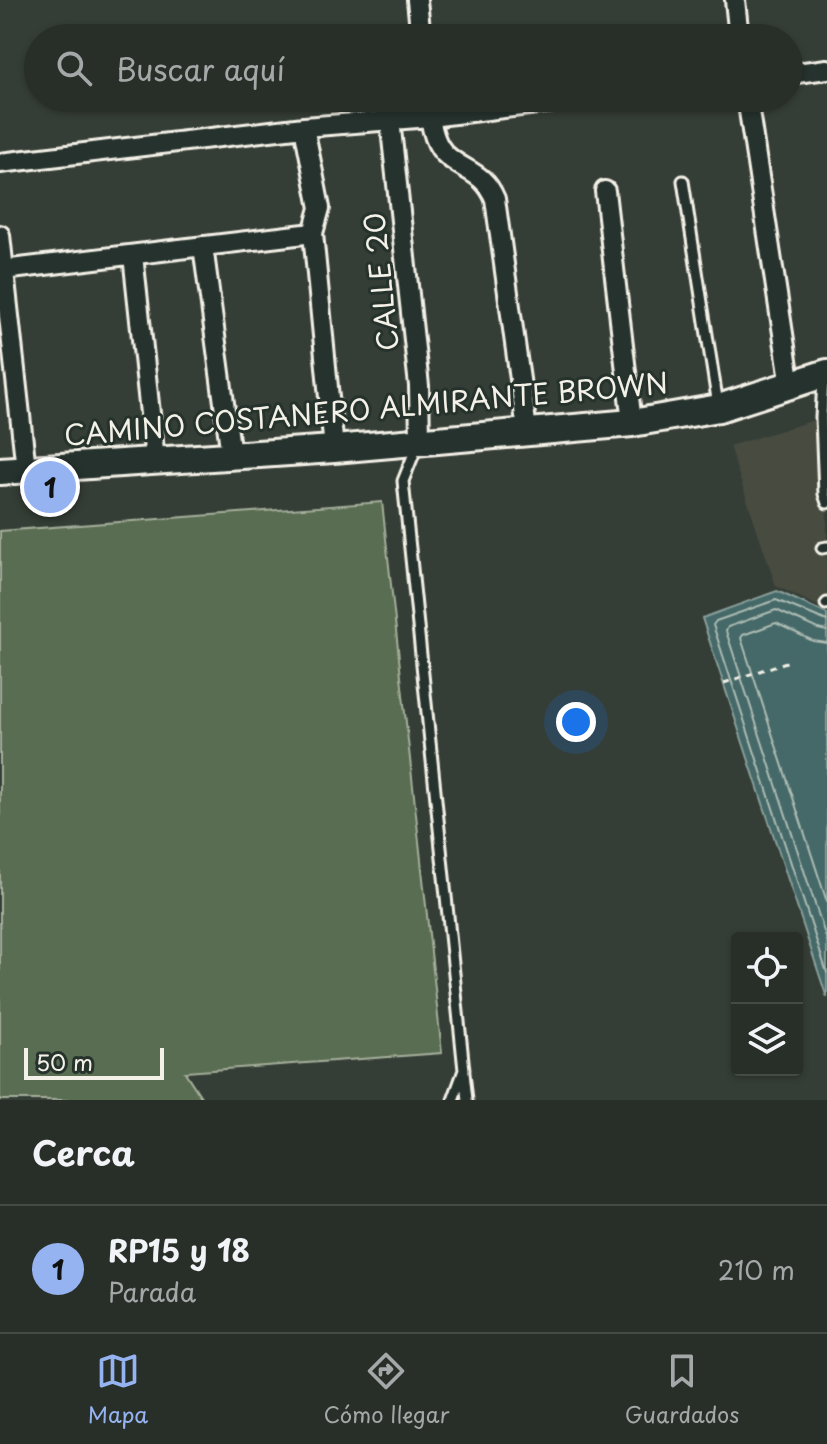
<!DOCTYPE html>
<html lang="es">
<meta charset="utf-8">
<style>
:root{--surface:#282e28;--page:#303630;--text:#f1f3f6;--muted:#a5a8a8;--line:#444a45;--accent:#95b2f1}
body{margin:0;font-family:"Playpen Sans",sans-serif;background:var(--page);color:var(--text)}
.controls{position:absolute;right:24px;bottom:24px;display:grid;overflow:hidden;border-radius:8px;box-shadow:0 2px 6px #0004}
.controls button{width:72px;height:72px;display:grid;place-items:center;padding:0;border:0;border-bottom:2px solid var(--line);background:var(--surface);color:var(--text);font:40px sans-serif}
.scale{position:absolute;left:24px;bottom:20px;width:140px;box-sizing:border-box;padding-left:8px;border:4px solid #f4f1e8;border-top:0;font-size:22px;line-height:28px;white-space:nowrap;color:#f4f1e8;-webkit-text-stroke:6px #26332d;paint-order:stroke}
.you{position:absolute;left:576px;top:722px;width:28px;height:28px;margin:-20px;border:6px solid #fff;border-radius:50%;background:#1a73e8;box-shadow:0 0 0 12px #1a73e833}
.badge{display:grid;place-items:center;width:52px;height:52px;border-radius:50%;background:var(--accent);color:#111;font-size:26px;font-weight:700}
.pin{position:absolute;translate:-50% -50%;border:4px solid #fff;box-shadow:0 2px 8px #0006}
.list{margin:0;padding:0;list-style:none}
h2{display:flex;justify-content:space-between;align-items:center;height:104px;margin:0;padding:0 32px;font-size:34px}
h2 small{font-size:26px;font-weight:400;color:var(--muted)}
.list li{display:grid;grid-template-columns:52px 1fr auto;gap:24px;align-items:center;box-sizing:border-box;height:128px;padding:0 32px;border-top:2px solid var(--line)}
.list b{display:block;font-size:30px;white-space:nowrap}
.list p{margin:0;font-size:26px;white-space:nowrap;color:var(--muted)}
.list em{font-size:26px;font-style:normal;color:var(--muted)}
.icon{flex:none;width:44px;height:44px;fill:none;stroke:currentColor;stroke-width:2;stroke-linecap:round;stroke-linejoin:round}
.map{position:relative;flex:none;width:827px;height:1100px;overflow:hidden}
.search{position:absolute;background:var(--surface);box-shadow:0 2px 6px #0004;left:24px;right:24px;top:24px;height:88px;display:flex;align-items:center;gap:20px;box-sizing:border-box;padding:0 28px;border-radius:44px;color:var(--muted);font-size:30px}
.sheet{height:232px;background:var(--surface)}
nav{display:flex;justify-content:space-around;align-items:center;box-sizing:border-box;height:112px;border-top:2px solid var(--line);background:var(--surface);font-size:22px;color:var(--muted)}
nav a{display:grid;justify-items:center;gap:4px}
nav .on{color:var(--accent)}
.map>svg:first-child{display:block}
.built{fill:#474b40}
.green{fill:#596d51;stroke:#a6af9c;stroke-width:2}
.water{fill:#446967;stroke:#8a9f9b;stroke-width:2}
.lines{fill:none;stroke-linecap:round;stroke-linejoin:round}
.shore{stroke:#aebbb4;stroke-width:2}
.lane-casing{stroke:#f4f1e8;stroke-width:15}
.street-casing{stroke:#f4f1e8;stroke-width:24}
.secondary-casing{stroke:#f4f1e8;stroke-width:32}
.path{stroke:#f4f1e8;stroke-width:3;stroke-dasharray:6 6;stroke-linecap:butt}
.lane{stroke:#26332d;stroke-width:9}
.street{stroke:#26332d;stroke-width:18}
.secondary{stroke:#26332d;stroke-width:26}
.labels{text-anchor:middle;dominant-baseline:central;stroke-width:6;stroke-linejoin:round;paint-order:stroke}
.street-label{font-size:28px;fill:#f4f1e8;stroke:#26332d}
</style>
<div class="map">
<svg width="827" height="1100" viewBox="0 0 827 1100">
<rect width="100%" height="100%" fill="#353e36"/>
<filter id="ink" filterUnits="userSpaceOnUse"><feTurbulence type="fractalNoise" baseFrequency=".0125" numOctaves="2"/><feDisplacementMap in="SourceGraphic" scale="16" xChannelSelector="R" yChannelSelector="G"/><feConvolveMatrix kernelMatrix="1 2 1 2 8 2 1 2 1" color-interpolation-filters="sRGB"/></filter>
<g filter="url(#ink)">
<!-- built -->
<path class="built" d="M827,416V614L817,610L818,606L776,586L729,446Z"/>
<!-- green -->
<path class="green" d="M382,502L442,1053L185,1072L203,1100H0V531Z"/>
<!-- water -->
<path class="water" d="M777,591L827,614V998L702,618Z"/>
<g class="lines">
<!-- shore -->
<path class="shore" d="M827,621L776,600L716,621L713,625L827,973
M827,631L818,629L776,610L728,627L726,631L827,941
M827,643L813,641L776,623L743,635L741,638L827,902"/>
<!-- lane casing -->
<g class="lane-casing">
<path id="lane" d="M683,181L718,405
M823,379L821,418L824,494L827,503
M417,446L403,481L464,1070L453,1100
M822,548L827,547
M826,604L827,603
M464,1073L467,1100"/>
</g>
<!-- street casing -->
<g class="street-casing">
<path id="street" d="M417,0L421,38
M735,0L739,38
M789,74L827,69
M428,98C430,116 431,139 444,153C463,172 483,170 495,199L527,430
M747,98L791,386
M390,120L419,386L420,440
M304,127L320,208L313,233
M0,163L304,127L430,117L587,98
M605,191L632,423
M0,235L26,469
M203,246L231,455
M133,255L155,460
M3,270L313,233L334,449"/>
</g>
<!-- secondary casing -->
<g class="secondary-casing">
<path id="secondary" d="M0,471L334,449L632,423L719,408L827,373"/>
</g>
<!-- path -->
<path class="path" d="M724,683L792,660"/>
<!-- lane -->
<use href="#lane" class="lane"/>
<!-- street -->
<use href="#street" class="street"/>
<!-- secondary -->
<use href="#secondary" class="secondary"/>
</g>
</g>
<g class="labels">
<!-- street labels -->
<g class="street-label">
<text transform="translate(380 282) rotate(-96)">CALLE 20</text>
<text transform="translate(366 408) rotate(-5)">CAMINO COSTANERO ALMIRANTE BROWN</text>
</g>
</g>
</svg>
<div class="controls">
<button><svg class="icon" aria-label="locate" viewBox="0 0 24 24"><circle cx="12" cy="12" r="6"/><path d="M12 2v4M12 18v4M2 12h4M18 12h4"/></svg></button>
<button><svg class="icon" aria-label="layers" viewBox="0 0 24 24"><path d="M12 4l9 5-9 5-9-5zM3 14l9 5 9-5"/></svg></button>
</div>
<div class="scale">50 m</div>
<div class="you"></div>
<div class="pin badge" style="left:50px;top:487px">1</div>
<div class="search"><svg class="icon" aria-label="search" viewBox="0 0 24 24"><circle cx="10" cy="10" r="6"/><path d="M15 15l6 6"/></svg>Buscar aquí</div>
</div>
<section class="sheet">
<h2>Cerca<small></small></h2>
<ul class="list">
<li><span class="badge">1</span><div><b>RP15 y 18</b><p>Parada</p></div><em>210 m</em></li>
</ul>
</section>
<nav>
<a class="on"><svg class="icon" aria-label="map" viewBox="0 0 24 24"><path d="M3 6l6-2 6 2 6-2v14l-6 2-6-2-6 2zM9 4v14M15 6v14"/></svg>Mapa</a>
<a><svg class="icon" aria-label="directions" viewBox="0 0 24 24"><path d="M12 3l9 9-9 9-9-9zM9 14v-3h6M13 9l2 2-2 2"/></svg>Cómo llegar</a>
<a><svg class="icon" aria-label="saved" viewBox="0 0 24 24"><path d="M7 4h10v16l-5-4-5 4z"/></svg>Guardados</a>
</nav>
